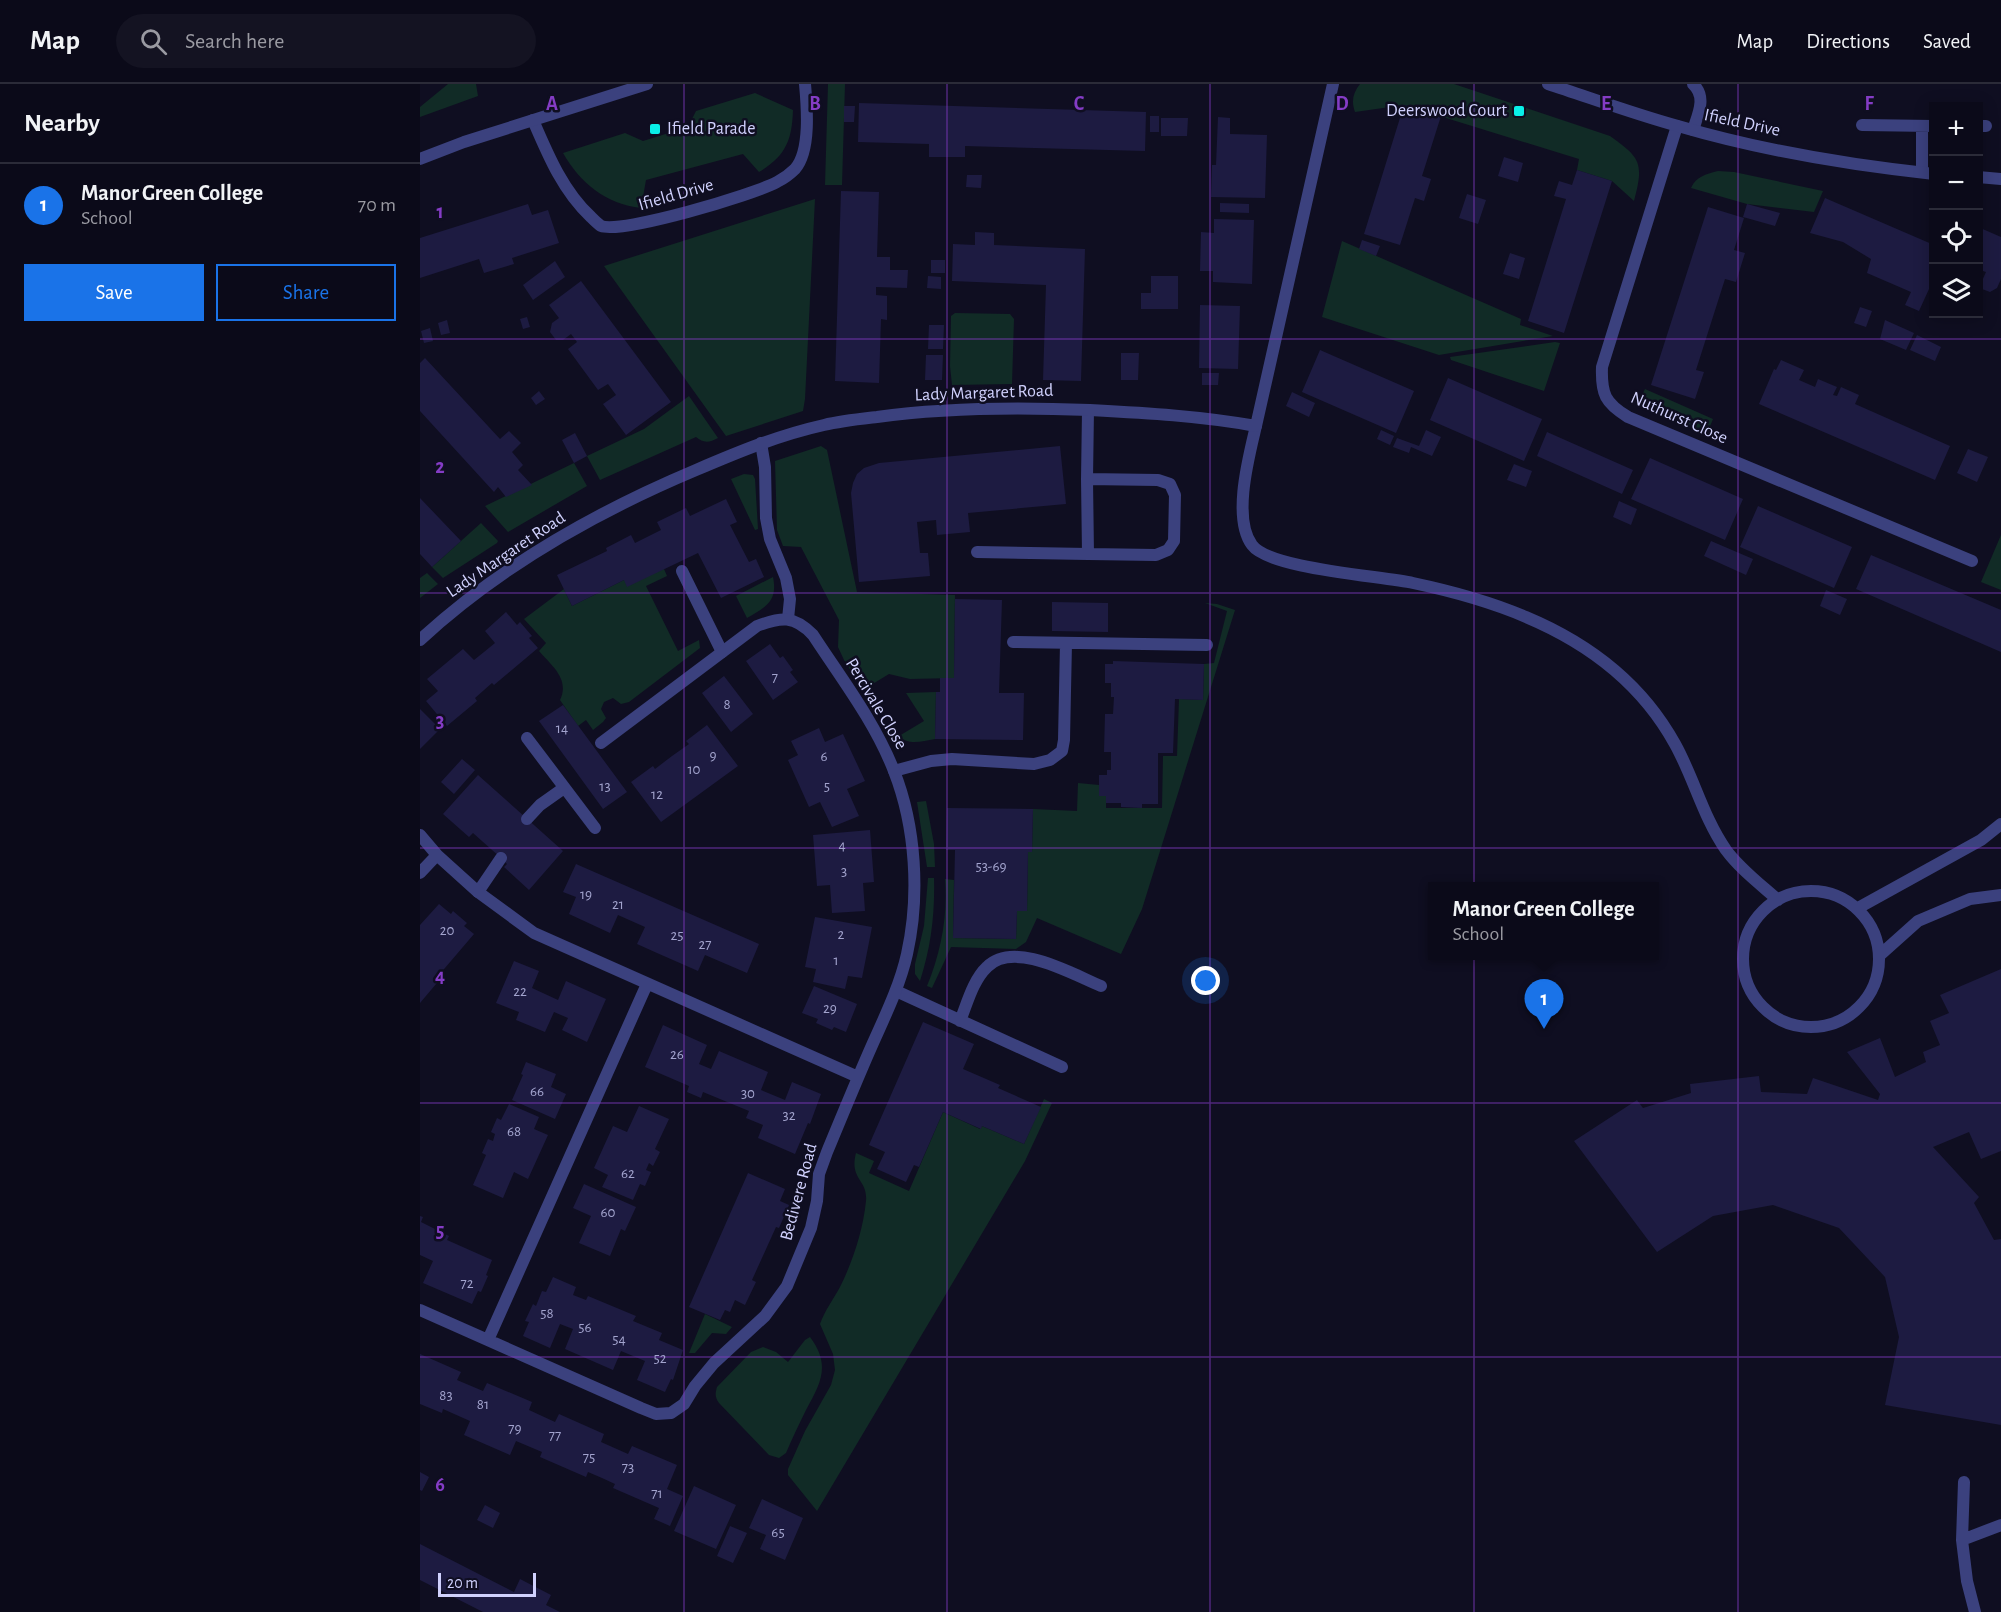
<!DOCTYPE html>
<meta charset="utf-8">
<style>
:root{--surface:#0b0a19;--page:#141322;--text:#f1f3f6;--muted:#9a9aa2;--line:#2b2b38;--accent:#1a73e8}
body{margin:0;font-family:"Alegreya Sans",sans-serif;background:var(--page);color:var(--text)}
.controls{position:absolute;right:18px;top:18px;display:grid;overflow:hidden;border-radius:0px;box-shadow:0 3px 15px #0003}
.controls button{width:54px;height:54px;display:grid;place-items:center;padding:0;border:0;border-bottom:2px solid var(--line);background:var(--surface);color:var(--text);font:30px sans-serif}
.scale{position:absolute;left:18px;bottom:15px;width:98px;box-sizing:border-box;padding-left:6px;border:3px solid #d0d1fd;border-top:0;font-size:16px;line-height:21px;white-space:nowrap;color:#d0d1fd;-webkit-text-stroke:4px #0f0e21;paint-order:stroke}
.you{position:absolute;left:786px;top:897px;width:21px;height:21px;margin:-15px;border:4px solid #fff;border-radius:50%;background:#1a73e8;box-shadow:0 0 0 9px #1a73e833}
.badge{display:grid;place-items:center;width:39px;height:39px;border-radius:50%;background:var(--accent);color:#fff;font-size:20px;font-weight:700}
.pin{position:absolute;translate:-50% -50px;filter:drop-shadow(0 2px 3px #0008)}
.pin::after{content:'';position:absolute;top:32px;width:21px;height:18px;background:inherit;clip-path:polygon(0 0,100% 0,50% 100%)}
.popup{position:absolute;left:1008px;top:798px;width:231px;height:78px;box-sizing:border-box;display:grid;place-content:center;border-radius:0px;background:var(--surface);filter:drop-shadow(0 2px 4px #0005);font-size:20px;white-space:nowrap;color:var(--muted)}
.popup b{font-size:22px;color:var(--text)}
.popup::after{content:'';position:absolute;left:50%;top:100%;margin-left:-12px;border:12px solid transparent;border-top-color:var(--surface)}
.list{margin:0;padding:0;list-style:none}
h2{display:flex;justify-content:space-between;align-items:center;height:78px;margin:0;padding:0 24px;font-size:26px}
h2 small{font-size:20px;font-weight:400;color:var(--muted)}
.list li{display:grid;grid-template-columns:39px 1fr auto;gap:18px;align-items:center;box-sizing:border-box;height:84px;padding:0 24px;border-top:2px solid var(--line)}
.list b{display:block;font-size:22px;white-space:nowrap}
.list p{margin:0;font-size:20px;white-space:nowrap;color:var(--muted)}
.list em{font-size:20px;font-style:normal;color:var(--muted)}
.actions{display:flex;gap:12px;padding:18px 24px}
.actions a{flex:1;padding:14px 0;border:2px solid var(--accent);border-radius:0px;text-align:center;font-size:21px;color:var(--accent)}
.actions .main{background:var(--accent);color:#fff}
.icon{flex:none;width:33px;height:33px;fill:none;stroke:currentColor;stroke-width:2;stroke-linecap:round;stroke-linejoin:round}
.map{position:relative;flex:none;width:1581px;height:1528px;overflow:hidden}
header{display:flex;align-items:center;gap:36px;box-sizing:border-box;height:84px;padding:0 30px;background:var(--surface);border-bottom:2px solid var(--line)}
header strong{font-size:28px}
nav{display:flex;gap:33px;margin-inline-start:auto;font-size:21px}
.search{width:420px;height:54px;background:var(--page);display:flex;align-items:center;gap:15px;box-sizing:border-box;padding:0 21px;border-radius:33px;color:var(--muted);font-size:22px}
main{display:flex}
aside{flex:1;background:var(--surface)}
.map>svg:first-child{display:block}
.green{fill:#112b26}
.building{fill:#1d1b41}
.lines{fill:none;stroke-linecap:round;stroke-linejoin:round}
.service{stroke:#3b417e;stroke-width:12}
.minor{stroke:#3b417e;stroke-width:12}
.tertiary{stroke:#3b417e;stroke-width:12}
.grid{fill:none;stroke:#843cc5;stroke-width:1.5;stroke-opacity:0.55}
.poi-dot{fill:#09f0e8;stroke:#0f0e21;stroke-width:2}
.labels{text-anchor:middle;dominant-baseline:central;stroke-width:5;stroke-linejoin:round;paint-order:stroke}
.number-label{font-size:15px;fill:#a3a4ce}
.poi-label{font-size:18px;fill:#d0d1fd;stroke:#0f0e21;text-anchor:end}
.street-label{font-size:18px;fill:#d0d1fd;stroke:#0f0e21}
.grid-label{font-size:20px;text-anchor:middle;font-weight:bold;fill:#843cc5;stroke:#0f0e21;stroke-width:5;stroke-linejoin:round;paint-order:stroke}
</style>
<header>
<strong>Map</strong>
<div class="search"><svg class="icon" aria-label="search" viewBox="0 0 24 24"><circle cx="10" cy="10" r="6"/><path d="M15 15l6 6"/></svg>Search here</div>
<nav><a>Map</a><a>Directions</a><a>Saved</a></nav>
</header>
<main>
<aside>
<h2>Nearby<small></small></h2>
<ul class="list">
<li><span class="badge">1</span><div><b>Manor Green College</b><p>School</p></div><em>70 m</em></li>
</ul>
<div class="actions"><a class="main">Save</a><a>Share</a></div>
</aside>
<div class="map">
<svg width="1581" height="1528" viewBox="0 0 1581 1528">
<rect width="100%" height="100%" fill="#0f0e21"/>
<!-- green -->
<path class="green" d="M28,0H56L58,12L0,33V23Z
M408,0H425L422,101H405Z
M940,0H1034L1190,52C1221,74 1224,79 1214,117L1192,97L1157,86L1159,75L984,21L935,28C931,17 933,9 940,0Z
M335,9L373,26C372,56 366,72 339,88L323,70L226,96L221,124C186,120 160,99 143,69L205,49L223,57L268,43L276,27Z
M1298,87L1314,88L1403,107L1394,128L1327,120L1271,104C1276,92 1287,90 1298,87Z
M395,115L385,315L383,327L306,352L184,182Z
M922,157L1101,235L1100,241L1133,252L1019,271L902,233Z
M535,229L590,230L594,235L592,300L532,301L530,282L531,232Z
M1135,258L1140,259L1124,307L1031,276L1030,273Z
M1225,305L1293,335L1288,347L1283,349L1225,325L1218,319Z
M269,312L298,354C289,359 283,359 276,353L180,396L167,372L224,345Z
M401,362L407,366L437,508L535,511L534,594L490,595L469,590L451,601L436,595L424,576L418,563L419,536L381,463L363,462L357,446L355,377Z
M154,379L167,402L88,448L65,422Z
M324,390L333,391L335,395L338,445L335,446L311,395Z
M61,439L78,457L77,459L23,494L12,483Z
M1581,451V506L1561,498Z
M244,485L247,492L226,502L258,567L279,556L280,564L209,618L201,620L193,614L184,618L181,625L186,634L183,638L173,646L166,636L158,642L140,616C150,595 132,582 119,567L126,559L104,535L144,505L152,522L204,496Z
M7,489L18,500L0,514V494Z
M353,493C358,517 346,523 327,534L316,512Z
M785,519L797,520L815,526L722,825L701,870L617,834L606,858L596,865L531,863L512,904L507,902C521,868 528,832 525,795L534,796L533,854L596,855L597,827H607L608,768L612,767L613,725L657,727L658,699L679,701V712H686V724H742L743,672H757L759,615L783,616L784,580L794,579L807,527Z
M516,608L515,655C502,657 489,662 479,652L504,637L486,609Z
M506,717L514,760L515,783H507L497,718Z
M508,794H514C515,830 511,863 500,897L495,890V880L504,842Z
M624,1015L632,1019L605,1077L397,1427L368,1391V1385L385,1347L411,1301L415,1286L413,1270L400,1240C405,1226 413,1216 420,1203C433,1177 443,1146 446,1117C448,1095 429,1096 436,1069L454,1077L449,1089L489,1107L523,1028L560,1045L562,1042L604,1060Z
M285,1230L312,1243L306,1250L292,1249L275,1269H269Z
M390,1253C411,1281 401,1299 386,1326C379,1340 372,1355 366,1369L359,1374L349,1371L299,1319C295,1313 295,1310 297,1303L331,1268L343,1263L356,1268L368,1278L385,1256Z"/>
<!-- building -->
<path class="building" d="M439,19L726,28L725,67L545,62V73H509V60L438,58Z
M984,21L1021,32L1002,92L1011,95L1004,117L995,114L980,161L944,150Z
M424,22H435L434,38H424Z
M730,32H739V48H730Z
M798,33L810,34V50L847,51L845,114L791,113L792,81H796Z
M741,34H768L767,52H741Z
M1084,73L1103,79L1098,98L1078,92Z
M1157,86L1192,97L1144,249L1108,237L1146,115L1134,112L1139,97L1152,101Z
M547,91H562L561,104L546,103Z
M421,107L459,108L457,173H470V186H488L487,204L456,203V211L467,212V236L461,235L459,299L415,297Z
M1047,110L1066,116L1058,140L1039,134Z
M1405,114L1514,161V194L1499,227L1485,221L1491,208L1447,189L1451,175L1423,158L1390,149Z
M800,119L829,120V129L800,128Z
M108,120L112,131L128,126L139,159L92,174L94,180L64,189L59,175L0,194V154Z
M1327,120L1360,129L1355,142L1323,133Z
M1288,123L1324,134L1314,166L1325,169L1316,198L1305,195L1276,286L1284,288L1275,315L1231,301Z
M794,135L834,136L832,200L793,198V187H780L781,148L794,149Z
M1558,143L1581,153V195L1577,204L1570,208L1562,205V197L1566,188L1563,187L1558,198Z
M555,148L574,149V161L665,165L661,297L623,296L626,201L532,197L533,160L555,161Z
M942,156L960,162L956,172L939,165Z
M1090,169L1105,174L1099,195L1083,190Z
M511,176H525V189H511Z
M135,177L145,193L113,216L103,201Z
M508,192L521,193V205L507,204Z
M731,192H758V225H721V209H731Z
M161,197L251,318L206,351L183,320L196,311L188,300L178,306L148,265L157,258L151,250L143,256H136L130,248L132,239L139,234L129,221Z
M780,221L820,222L818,285L779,284Z
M1440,223L1452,227L1446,243L1434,239Z
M107,233L110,243L103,245L100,235Z
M27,236L30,249L21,251L18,239Z
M1465,236L1494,249L1486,266L1460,255Z
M509,241H524L523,265H508Z
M10,244L13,257L4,259L1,247Z
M1497,251L1521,263L1515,277L1490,266Z
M900,266L994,307L976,349L882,308Z
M701,269H719L718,296H701Z
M506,271H523L522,296H505Z
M5,274L80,355L89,347L101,359L92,368L103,381L98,386L112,401L86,413L78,403L74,408L0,327V279Z
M1361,276L1384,286L1379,296L1395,303L1398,295L1417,303L1413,311L1417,312L1421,303L1439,311L1435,320L1530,362L1515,396L1339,320L1354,285L1356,286Z
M782,289H799L798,301H782Z
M1028,294L1122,335L1104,377L1010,336Z
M119,307L125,315L116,321L111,314Z
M872,308L895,319L889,333L866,322Z
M961,346L974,352L970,361L957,355Z
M1006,346L1021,353L1012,372L991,363L989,369L973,363L977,354L999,362Z
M1127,348L1213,386L1202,410L1117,372Z
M155,349L167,372L154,379L142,356Z
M640,362L646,420L548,429L550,448L517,451L516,436L497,438L500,469H508L510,492L439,498L431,409L433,399L437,390L444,384L459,379Z
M1548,365L1568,373L1557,398L1537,389Z
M1230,374L1323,415L1305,456L1211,415Z
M1094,380L1112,387L1106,403L1087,396Z
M0,414L41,457L12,483L0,470Z
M306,415L317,438L310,441L329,478L336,475L344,493L301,514L278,469L207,503L204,496L152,522L137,491L187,467L186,464L211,451L215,459L241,446L237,438L266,424L270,432Z
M1199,417L1217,425L1211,441L1193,433Z
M1338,422L1432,463L1414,504L1320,463Z
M1291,457L1333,475L1326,491L1284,472Z
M1451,471L1581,526V568L1436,505Z
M1406,506L1427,515L1420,531L1400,522Z
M535,515L582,516L579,609H604L603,656L515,655L516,608H520V594H534Z
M632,518L688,519V548L632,547Z
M86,528L97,541L100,538L112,552L109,554L118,564L74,601L72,599L55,614L57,617L27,642L6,617L18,607L7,595L43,565L54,576L64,568L75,559L65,547Z
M350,560L360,574L363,572L373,586L370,588L378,598L353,616L326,577Z
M693,577L784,580L783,616L755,615L753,669H738V720H722V724L701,723V719H686V712H679V691H687V686H691V668H684L685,630H693L694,613H691V599H685V580H693Z
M304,592L333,630L311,648L282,609Z
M143,621L207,708L183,725L119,637Z
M0,625L20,645L0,665Z
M287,641L318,682L241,738L211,698L233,682L235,685L252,672L269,660L266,657Z
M399,644L405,658L423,650L445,697L427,705L439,732L412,743L400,718L389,723L368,676L378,671L371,657Z
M42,675L55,686L34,710L21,698Z
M58,691L143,767L109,806L84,783L87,780L81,774L53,749L49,753L23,730Z
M527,724L613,725L612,768H608L607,827H597L596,855L533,854L535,766H526Z
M450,746L454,798L443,799L445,827L412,829L410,801L397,802L393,751Z
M156,780L339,860L327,889L285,871L278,887L237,869L217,860L225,843L198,831L190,849L149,830L156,813L143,808Z
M19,820L31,830L33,827L47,839L44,842L54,850L19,891L22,893L0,919V841Z
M395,833L452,843L442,894L428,892L425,905L393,898L396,885L385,883Z
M94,877L119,887L112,904L138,916L146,897L186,915L167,958L142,946L148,934L134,928L125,948L96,936L99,928L76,919Z
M1581,885V1067L1561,1075L1549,1048L1513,1063L1559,1113L1554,1119L1574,1156L1581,1155V1341L1465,1321L1479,1253L1465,1193L1419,1144L1353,1121L1293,1132L1237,1168L1154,1057L1217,1016L1223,1024L1271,1009L1270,1000L1339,992L1341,1008L1387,1010L1393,994L1458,1016L1460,1010L1427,968L1460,954L1475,993L1506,978L1503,968L1520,961L1510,937L1529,929L1520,911Z
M394,902L437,920L426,948L414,943L412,946L396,939L398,935L382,929Z
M503,938L554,960L543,985L580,1001L578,1004L621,1023L604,1060L562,1042L561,1045L523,1028L499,1083L494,1081L486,1098L457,1085L465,1068L449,1061Z
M243,941L287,961L279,980L291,985L299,967L348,988L341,1006L365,1016L372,998L401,1010L390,1040L388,1039L375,1070L338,1054L343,1041L326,1034L329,1027L283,1008L281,1014L267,1008L269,1002L225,983Z
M106,978L136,990L131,1003L146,1010L135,1035L92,1016L103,991L101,990Z
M89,1020L119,1033L114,1045L128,1051L108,1095L94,1088L83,1114L53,1101L66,1071L62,1069L68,1055L73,1057L75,1050L71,1048L77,1034L81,1036Z
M219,1022L249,1035L235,1065L240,1068L233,1082L229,1079L226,1086L231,1088L225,1102L220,1100L213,1116L182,1103L188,1091L174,1084L193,1042L207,1048Z
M328,1089L365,1105L360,1117L369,1121L359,1144L356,1143L332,1196L336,1198L325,1221L315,1216L310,1228L305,1226L300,1236L269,1223Z
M164,1100L216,1123L205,1147L201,1145L190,1172L159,1159L171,1132L153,1124Z
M0,1132L3,1133L1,1138L29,1152L27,1156L72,1176L66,1191L68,1192L61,1208L58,1207L52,1220L3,1199L13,1177L0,1171Z
M133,1193L156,1203L153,1211L166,1216L168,1212L216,1232L213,1237L242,1249L239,1256L263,1266L253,1296L251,1295L245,1308L217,1296L225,1277L201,1267L193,1286L145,1265L153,1245L140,1240L130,1264L103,1252L109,1238L105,1237L113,1220L116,1222L122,1207L126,1208Z
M0,1270L41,1288L37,1296L63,1307L67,1299L112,1318L109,1326L135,1338L139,1330L184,1350L181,1358L208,1370L212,1362L257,1381L247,1405L263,1412L250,1442L234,1435L239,1424L193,1404L195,1400L182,1394L168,1388L166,1393L120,1373L122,1368L96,1357L90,1371L44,1351L50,1337L23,1325L22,1329L0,1320Z
M0,1388L9,1393L2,1407L0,1406Z
M274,1402L316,1421L296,1465L254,1447Z
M342,1415L383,1434L365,1476L340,1465L346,1451L329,1444Z
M65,1421L80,1429L73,1444L57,1436Z
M310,1442L327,1449L313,1479L297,1472Z
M0,1460L94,1508L100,1495L131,1511L126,1521L140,1528H63L0,1496Z"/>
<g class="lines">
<!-- service -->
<path class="service" d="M1273,0C1287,13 1278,30 1273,46
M1442,41L1514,42
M1502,42V88
M1558,42H1566
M836,342C829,372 812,434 832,461C849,485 962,492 993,499C1031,507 1071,518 1106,533C1168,559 1222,600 1255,660C1274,694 1283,733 1306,766C1320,785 1340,800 1358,816
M341,359L345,383L346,434L350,455L366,494L370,515L368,535
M667,395L738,396L750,400L755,411L754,457L748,466L736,471L668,470Z
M667,395L668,326
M557,468L668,470
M262,487L302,568
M593,558L787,561
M107,654L175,744
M474,687L511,677L532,675L614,680L630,676L642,667L644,656L646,559
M107,735L120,721L144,704
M1323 875a68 68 0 1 1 136 0a68 68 0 1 1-136 0Z
M58,808L81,774
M1438,824L1561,756L1581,740
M1460,871L1498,837L1550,815L1581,811
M476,907L642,983
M540,937C547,920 553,896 567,883C594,856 652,890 681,902
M1544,1398L1542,1456L1547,1497L1555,1528
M1542,1456L1581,1441"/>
<!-- minor -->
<path class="minor" d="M113,36C128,71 143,107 171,133C174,136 178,140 181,142C202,150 333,111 357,98C363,95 371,89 375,85C391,67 387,22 385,0
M1257,42L1182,283C1181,310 1185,319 1208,333L1552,477
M0,556C80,482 176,428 276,386C318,368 359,351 404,341C421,337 440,335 457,333C528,323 598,323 670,326C726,329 781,332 836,342L913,0
M0,751L17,771L58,808L114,849L438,993
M0,789L17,771
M0,1226L221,1324L236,1330L251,1329L264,1320L275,1302L294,1279L345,1232L367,1202L391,1144L397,1117L399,1090L407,1068C422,1032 437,995 453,959C466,930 480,901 487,870C500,812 496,743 474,687C455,638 421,594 393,551C374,531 361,533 337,542L181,659
M68,1256L227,900"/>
<!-- tertiary -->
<path class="tertiary" d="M1128,0C1171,14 1214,30 1258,42C1340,66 1429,81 1514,90
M0,75L44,58L227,0
M1558,93L1581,95"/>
</g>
<!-- grid -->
<path class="grid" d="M264,0V1528M527,0V1528M790,0V1528M1054,0V1528M1318,0V1528M0,255H1581M0,509H1581M0,764H1581M0,1019H1581M0,1273H1581"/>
<!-- markers -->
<g class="poi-dot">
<rect x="1093" y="21" width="12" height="12" rx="3"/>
<rect x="229" y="39" width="12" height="12" rx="3"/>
</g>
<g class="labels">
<!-- number labels -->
<g class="number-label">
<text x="355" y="593">7</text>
<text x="307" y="620">8</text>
<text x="142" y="644">14</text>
<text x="293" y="671">9</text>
<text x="404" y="672">6</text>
<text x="274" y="685">10</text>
<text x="185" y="702">13</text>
<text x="407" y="702">5</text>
<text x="237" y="710">12</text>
<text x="422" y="761">4</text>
<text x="571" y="782">53-69</text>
<text x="424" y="787">3</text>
<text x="166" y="810">19</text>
<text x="198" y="820">21</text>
<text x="27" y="846">20</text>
<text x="421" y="850">2</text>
<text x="257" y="851">25</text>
<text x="285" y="860">27</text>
<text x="416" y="876">1</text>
<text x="100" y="907">22</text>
<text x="410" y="924">29</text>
<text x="257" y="970">26</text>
<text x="117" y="1007">66</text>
<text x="328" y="1009">30</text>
<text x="369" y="1031">32</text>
<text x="94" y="1047">68</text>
<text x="208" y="1089">62</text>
<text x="188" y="1128">60</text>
<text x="47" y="1199">72</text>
<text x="127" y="1229">58</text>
<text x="165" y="1243">56</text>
<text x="199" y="1255">54</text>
<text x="240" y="1274">52</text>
<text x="26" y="1311">83</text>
<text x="63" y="1320">81</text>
<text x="95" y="1344">79</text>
<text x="135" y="1351">77</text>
<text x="169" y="1373">75</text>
<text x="208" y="1383">73</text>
<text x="237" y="1409">71</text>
<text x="358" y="1448">65</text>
</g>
<!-- poi labels -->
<g class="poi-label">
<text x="1087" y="27">Deerswood Court</text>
<text x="247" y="45" text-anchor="start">Ifield Parade</text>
</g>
<!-- street labels -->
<g class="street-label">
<text transform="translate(1322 39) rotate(12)">Ifield Drive</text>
<text transform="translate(256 111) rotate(-16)">Ifield Drive</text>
<text transform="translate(564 309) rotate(-2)">Lady Margaret Road</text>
<text transform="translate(1259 334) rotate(24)">Nuthurst Close</text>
<text transform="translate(86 471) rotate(-34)">Lady Margaret Road</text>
<text transform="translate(456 620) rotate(59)">Percivale Close</text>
<text transform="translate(379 1108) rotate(-75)">Bedivere Road</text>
</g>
</g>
<g class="grid-label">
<text x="132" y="26">A</text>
<text x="395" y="26">B</text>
<text x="659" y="26">C</text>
<text x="922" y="26">D</text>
<text x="1186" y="26">E</text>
<text x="1449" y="26">F</text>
<text x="20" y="134">1</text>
<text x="20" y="389">2</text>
<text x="20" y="643">3</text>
<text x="20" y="898">4</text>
<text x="20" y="1153">5</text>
<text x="20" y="1407">6</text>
</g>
</svg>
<div class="controls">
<button>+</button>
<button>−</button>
<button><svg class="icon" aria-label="locate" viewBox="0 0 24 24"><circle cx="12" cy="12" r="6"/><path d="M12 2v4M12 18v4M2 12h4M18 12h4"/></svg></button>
<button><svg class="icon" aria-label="layers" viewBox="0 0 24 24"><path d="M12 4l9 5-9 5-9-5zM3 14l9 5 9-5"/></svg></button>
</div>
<div class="scale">20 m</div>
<div class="you"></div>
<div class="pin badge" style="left:1124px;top:945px">1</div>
<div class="popup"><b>Manor Green College</b>School</div>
</div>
</main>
